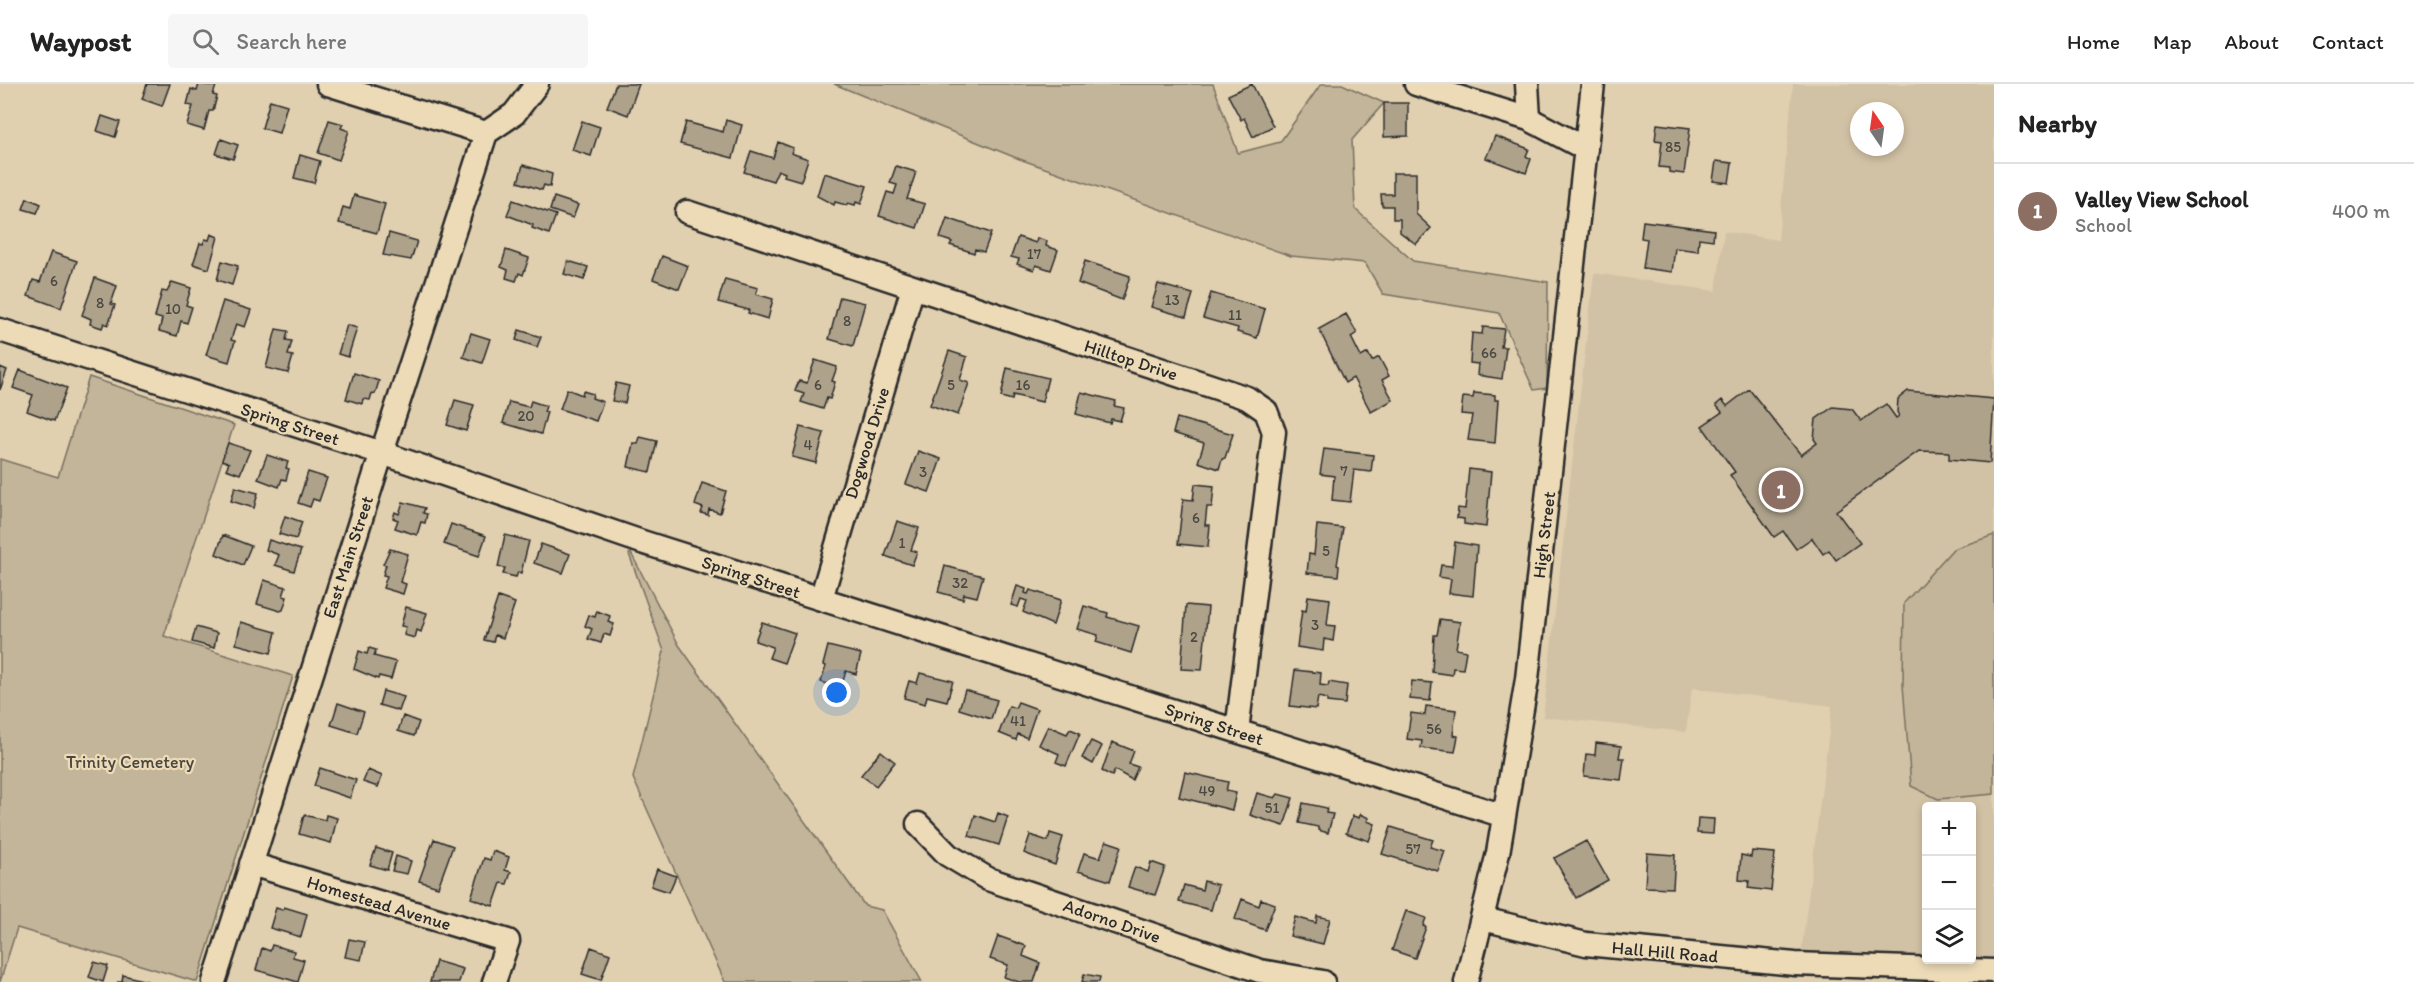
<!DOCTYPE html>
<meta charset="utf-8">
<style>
:root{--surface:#fff;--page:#f6f6f6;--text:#222;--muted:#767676;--line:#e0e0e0;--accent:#b45309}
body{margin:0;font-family:Itim,sans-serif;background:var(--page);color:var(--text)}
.controls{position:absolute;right:18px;bottom:18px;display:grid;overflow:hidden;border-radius:6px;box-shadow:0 3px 9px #0003}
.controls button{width:54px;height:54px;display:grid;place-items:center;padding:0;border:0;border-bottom:2px solid var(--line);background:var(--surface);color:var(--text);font:30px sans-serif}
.compass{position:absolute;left:1850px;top:18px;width:54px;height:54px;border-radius:50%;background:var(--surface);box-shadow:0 3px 9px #0003;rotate:347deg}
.you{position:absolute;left:837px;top:609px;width:21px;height:21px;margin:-15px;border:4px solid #fff;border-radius:50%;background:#1a73e8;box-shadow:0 0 0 9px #1a73e833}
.badge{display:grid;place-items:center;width:39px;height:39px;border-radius:50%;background:var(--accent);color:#fff;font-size:20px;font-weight:700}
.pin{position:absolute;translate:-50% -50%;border:3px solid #fff;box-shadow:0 2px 6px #0006}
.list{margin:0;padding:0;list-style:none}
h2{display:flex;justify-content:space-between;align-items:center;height:78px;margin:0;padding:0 24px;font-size:26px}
h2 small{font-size:20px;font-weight:400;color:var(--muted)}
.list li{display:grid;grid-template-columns:39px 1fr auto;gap:18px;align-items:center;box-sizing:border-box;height:96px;padding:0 24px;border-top:2px solid var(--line)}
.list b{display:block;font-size:22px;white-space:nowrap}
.list p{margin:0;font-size:20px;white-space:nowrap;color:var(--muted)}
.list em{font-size:20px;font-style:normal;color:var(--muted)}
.icon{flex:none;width:33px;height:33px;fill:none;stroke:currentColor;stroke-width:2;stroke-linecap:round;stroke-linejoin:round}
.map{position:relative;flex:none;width:1994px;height:898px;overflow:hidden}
header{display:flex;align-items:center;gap:36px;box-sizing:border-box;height:84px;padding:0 30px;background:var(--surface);border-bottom:2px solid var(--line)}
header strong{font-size:28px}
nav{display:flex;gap:33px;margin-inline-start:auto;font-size:21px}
.search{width:420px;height:54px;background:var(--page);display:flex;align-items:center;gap:15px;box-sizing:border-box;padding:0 21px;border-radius:6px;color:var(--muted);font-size:22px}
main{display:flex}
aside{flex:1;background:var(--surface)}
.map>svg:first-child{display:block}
.built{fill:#d2c2a5;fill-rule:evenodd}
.green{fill:#c3b599;stroke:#777062;stroke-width:1.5}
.building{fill:#aea28b;stroke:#2b2b2b;stroke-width:1.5}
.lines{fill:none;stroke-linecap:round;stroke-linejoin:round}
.minor-casing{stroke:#2b2b2b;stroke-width:27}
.minor{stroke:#eddbb8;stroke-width:22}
.labels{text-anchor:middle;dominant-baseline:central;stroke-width:4.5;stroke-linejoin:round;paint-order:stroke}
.number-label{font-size:15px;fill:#4c4943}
.street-label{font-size:18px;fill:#2b2b2b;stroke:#eddbb8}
.park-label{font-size:18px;fill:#494741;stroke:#eddbb8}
</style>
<header>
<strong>Waypost</strong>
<div class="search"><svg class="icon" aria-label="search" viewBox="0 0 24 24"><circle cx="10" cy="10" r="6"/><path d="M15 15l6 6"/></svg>Search here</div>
<nav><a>Home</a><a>Map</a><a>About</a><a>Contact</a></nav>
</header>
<main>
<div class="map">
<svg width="1994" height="898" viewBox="0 0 1994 898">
<rect width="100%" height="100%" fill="#e1d0b0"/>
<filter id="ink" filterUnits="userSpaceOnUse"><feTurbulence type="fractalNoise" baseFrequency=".0167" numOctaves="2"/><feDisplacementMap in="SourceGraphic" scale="12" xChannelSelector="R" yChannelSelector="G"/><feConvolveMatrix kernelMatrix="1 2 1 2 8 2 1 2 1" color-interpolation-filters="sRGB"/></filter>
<g filter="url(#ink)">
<!-- built -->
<path class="built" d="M1793,0H1994V876H1972V722H1926V874L1801,870L1832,622L1692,604L1686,648L1543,633L1594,189L1716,207L1724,147L1778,156ZM1859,27H1895V63H1859Z"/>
<!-- green -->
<path class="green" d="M834,0H1213L1238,69L1280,58L1321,0H1342L1384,19L1352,56L1355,125L1413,177L1548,198L1547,304L1534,306L1499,229L1383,210L1365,179L1291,172L1014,73Z
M89,293L234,341L164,552L293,592L197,898L17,844L0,898V375L58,393Z
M1994,451V710L1938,715L1911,702L1903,601L1904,519L1953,465Z
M631,469L679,561L865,822L882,826L922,898H725L633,694L664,567L629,470Z"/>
<!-- building -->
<path class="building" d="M147,0H170L162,22L142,15Z
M199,0L216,2L213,11L217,12L213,27H209L204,46L187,41L193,22L187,21L191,5L197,7Z
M616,0H639L628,31L607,23Z
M1252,0L1273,42L1253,53L1244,34L1241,36L1228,11Z
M270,16L287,21L279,49L262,44Z
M1384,19H1408V52L1384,53Z
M102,32L120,38L115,53L97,47Z
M329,36L343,40L341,44L349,47L339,76L318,69Z
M726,36L742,41L733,74L680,60L686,38L723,48Z
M582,37L600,43L591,72L572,66Z
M1657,40L1690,44L1684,90L1669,88V84L1659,83L1662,57L1655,56Z
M1495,52L1529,65L1526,72L1531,75L1526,89L1486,74Z
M221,55L238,61L233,75L216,70Z
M778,58L793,64L791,69L808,75L801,97L784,92L785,89L778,86L773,97L744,88L751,67L773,74Z
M300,71L320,77L314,99L294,94Z
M1716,77L1732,79L1729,99L1713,97Z
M523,81L552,90L550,103L544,101L542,106L518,98Z
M896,82L916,88L907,115L925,120L917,144L879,132L887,108L894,110L897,101L890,99Z
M824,89L867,102L861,120L856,118L855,121L848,119L846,121L835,118L834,121L817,112Z
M1393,89H1416V130L1431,144L1416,160L1400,148V135H1393V122H1382L1381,110H1393Z
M354,111L385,120L377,149L339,139L343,123L350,125Z
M554,113L578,121L573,134L550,126Z
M27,114L41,120L37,129L23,125Z
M513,116L556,131L549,150L532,144L533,141L507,131Z
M947,134L991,149L984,168L975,165L974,169L950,161L952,158L940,154Z
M1643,137L1714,146L1713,156L1699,154L1698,167L1675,164L1672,188L1643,184L1647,155L1641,154Z
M389,149L417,157L411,176L383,171Z
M211,150L218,153L209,185L193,180L200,159L203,160L205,155L209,156Z
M1018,153L1036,159L1037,154L1047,157L1046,162L1058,166L1051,186L1036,181L1034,186L1017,180L1019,175L1011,173Z
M506,166L529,174L523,191L519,189L516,197L506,194L508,186L501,183Z
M51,168L77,177L61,224L28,212L33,196L40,198Z
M662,172L688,182L679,205L653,195Z
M222,177L238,182L232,201L217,196Z
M568,177L588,183L584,196L564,190Z
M1085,177L1130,192L1122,216L1078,199Z
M95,194L117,202L111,220L115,221L108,241L104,239L102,244L90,240L91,235L82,231Z
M725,195L758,204L756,210L773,215L768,235L748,229L749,226L718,218Z
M172,198L191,204L186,221L192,223L187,239L181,237L177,252L159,247L162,235L155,233L162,207L167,208Z
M1158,200L1193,210L1186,233L1151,223Z
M1211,209L1265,225L1257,254L1237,248L1238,244L1203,234Z
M840,213L865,219L853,262L829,255Z
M223,217L251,226L245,243L236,240L231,256L235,257L229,278L206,271Z
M1346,230L1357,249L1351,253L1361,273L1368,269L1372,277L1379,273L1389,292L1382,296L1393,316L1371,328L1353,294L1345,299L1319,245Z
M347,241L357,244L348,273L338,270Z
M1483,243L1504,245L1501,263H1506L1502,295L1477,291L1478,280L1470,279L1472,249L1482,250Z
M276,245L288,247L286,256L292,257L288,271L293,272L288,289L266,284Z
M519,246L541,253L537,263L516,256Z
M471,249L490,255L482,279L463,273Z
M949,267L967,273L960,296L969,299L958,331L930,321Z
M815,276L837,283L832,297L835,298L830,315L827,314L823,325L801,318L804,310L795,307L799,297L807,299Z
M0,283L7,286L0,306Z
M1007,284L1048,294L1042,318L1013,311L1012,316L1001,313Z
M20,286L67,304L54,337L27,327L33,311L13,304Z
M354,289L379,297L375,310L372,309L370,316L363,315L362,320L346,315Z
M616,299L629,302L625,319L612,317Z
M567,305L582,311L583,307L593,310L592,314L603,318L596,337L560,325Z
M1749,305L1801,371L1817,359L1814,355L1816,335L1833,323L1852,325L1861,337L1886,320L1896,334L1899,332L1897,328L1898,315L1908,307L1994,315L1990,379L1949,375V368L1919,367L1836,427L1860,459L1836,476L1829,466L1823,470L1812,454L1796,465L1783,447L1774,453L1730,391L1735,388L1702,342L1722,328L1716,321L1722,316L1727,322Z
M1081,308L1116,317L1114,322L1124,324L1120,337L1111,335L1110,339L1076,330Z
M1474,309L1495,311V316H1498L1495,359L1468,356L1472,331L1461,330L1463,313L1473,314Z
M455,316L474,321L466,347L447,341Z
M531,317L546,322L544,328H547L541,350L503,339L509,318L529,323Z
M1177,334L1233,350L1225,374L1222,375L1219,385L1198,378L1204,359L1173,349Z
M800,343L824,349L816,379L792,373Z
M640,353L657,357L650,388L628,383L633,359L638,360Z
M228,359L250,366L240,390L226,385L229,379L222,376Z
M1324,365L1373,371L1371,388L1354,386L1350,418L1332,416L1334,392L1320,390Z
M918,367L941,375L929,408L906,400Z
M267,371L288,378L286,384L289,385L286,396L282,395L279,403L258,395Z
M1469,385L1491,388L1486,443L1464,440V435L1457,434L1458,424L1465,425Z
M308,388L327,394L319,417L313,415L310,423L298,419Z
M702,399L726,407L720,429L709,425L708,431L701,429L703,424L695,421Z
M1195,400L1214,402L1212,423H1207L1205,441H1210L1208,463L1178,460L1183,415L1193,416Z
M235,403L258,409L254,424L231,417Z
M403,418L425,424L423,429L427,430L425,439L421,438L417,451L395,444L398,436L393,434L395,428L399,430Z
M285,432L302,438L296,455L279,450Z
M897,437L919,444L911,466L917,468L912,481L885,472Z
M451,440L486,452L479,472L444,460Z
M1317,441L1343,444L1337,481L1339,482L1338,492L1307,489L1309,470L1314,471Z
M223,451L251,462L243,481L216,470Z
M505,451L529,457L521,489L518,488L516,493L503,490L505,484L498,483Z
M269,456L301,466L294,487L275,481L279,471L266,466Z
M1455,458L1477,462L1473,512L1449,509L1451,495L1439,493L1441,481L1452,482Z
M541,460L570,470L563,489L534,479Z
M390,465L408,470L400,498L406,500L403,510L383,504L387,492L383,491L386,481L383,480Z
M945,482L983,492L977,513L964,510L963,515L938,508Z
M264,496L286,503L283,512L287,513L283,526L280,527L257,520Z
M1017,502L1026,505L1025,509L1028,510L1030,506L1061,516L1053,541L1023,528L1027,517L1021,515L1018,523L1011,521Z
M1308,512L1330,515L1327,541L1335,542L1333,557L1324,555L1323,567L1297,563L1302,526L1306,527Z
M498,513L515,519L503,554L495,551L493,558L484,556Z
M1186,521L1208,523L1202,586L1181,585Z
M1084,522L1108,529L1107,533L1139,542L1131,569L1096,558L1098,551L1077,545Z
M406,523L427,529L421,548L417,546L415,554L404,551L406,543L401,542Z
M597,527L610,532L608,538L614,540L610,552L604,550L601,559L588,555L592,545L585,542L589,531L595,533Z
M1440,535L1460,538L1456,565L1466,567L1463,585L1453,584L1452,591L1432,588L1434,551H1437Z
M241,538L276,548L271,569L236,560Z
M762,538L795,549L784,579L769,574L773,563L755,557Z
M196,543L217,549L214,564L192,558Z
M828,562L861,570L856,590L846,587L841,604L821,598L826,582L823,581Z
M369,564L376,566L374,572L396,578L391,595L379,592L378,595L354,585L359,567L367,570Z
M1295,586L1321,589L1320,601L1328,602L1329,598L1347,601L1345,620L1327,618V615L1318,613L1316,625L1290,622Z
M920,589L953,597L947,617L927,612L925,620L904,614L909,597L917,599Z
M1412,597L1432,599L1430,617L1410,615Z
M965,606L997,616L991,635L959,625Z
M383,607L404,613L399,627L379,621Z
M1018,618L1037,625L1027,654L1018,650L1016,656L999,649L1009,622L1015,624Z
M338,619L364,628L357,649L331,641Z
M1426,622L1456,626L1453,651L1458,652L1455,668L1421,664L1422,657L1407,655L1411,629L1425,631Z
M403,632L419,638L414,652L398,647Z
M1048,642L1067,650L1070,645L1080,649L1066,682L1056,678L1059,670L1039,661Z
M1091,657L1102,662L1093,680L1082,674Z
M1112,658L1134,667L1129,680L1138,683L1132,696L1115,686L1112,692L1102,687Z
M1596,659L1621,662L1619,674H1624L1621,696L1584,692L1586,670L1595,671Z
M881,667L895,678L876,702L861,691Z
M320,684L356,696L350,714L314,702Z
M368,686L382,692L378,703L363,698Z
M1185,688L1228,698L1226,707L1236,709L1232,726L1179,713Z
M1257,709L1275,714L1278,710L1293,714L1284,742L1250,731Z
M1303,719L1327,724L1326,729L1333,730L1328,749L1318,746V743L1299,739Z
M998,729L1008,733L999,761L969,752L975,731L995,738Z
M1360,730L1369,734L1367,737L1375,740L1369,757L1346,749L1353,732L1359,734Z
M304,731L325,736L326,731L337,734L331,759L299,750Z
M1698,734L1714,735L1713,750L1697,749Z
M1391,743L1433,756L1430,763L1445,767L1438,787L1382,770Z
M1050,749L1063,753L1055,781L1024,769L1030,751L1048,757Z
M434,755L453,762L438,803L419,797Z
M1106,757L1121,762L1110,797L1078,787L1084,769L1100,774Z
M1586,757L1608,796L1576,814L1554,774Z
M376,764L392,769L387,786L370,781Z
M493,767L509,773L505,786L511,788L507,800L501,799L493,822L471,814L484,774L490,776Z
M1752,767L1775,769L1771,807L1748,804L1749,797L1739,796L1741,771L1751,773Z
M1647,769L1675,771L1673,804L1645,803Z
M396,772L411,777L407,790L392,787Z
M1151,778L1165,783L1155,811L1128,803L1135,783L1148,788Z
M657,785L676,792L669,808L651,802Z
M1204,797L1218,801L1211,826L1179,818L1184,801L1202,806Z
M1242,815L1259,822L1261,815L1275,820L1265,846L1235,835Z
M284,823L307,830L301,853L270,844L276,824L283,826Z
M1406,827L1426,834L1423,842L1426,843L1415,874L1392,866Z
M1317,832L1330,835L1323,860L1290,852L1295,833L1316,839Z
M998,852L1026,862L1023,872L1040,879L1034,898H1019L1004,893L1008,881L990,875Z
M349,855L365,858L361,876L345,873Z
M272,861L294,867L293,873L304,876L298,898L256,886L262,864L270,867Z
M591,863L610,870L601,896L582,890Z
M436,877L463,885L459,898H430Z
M94,878L108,882L103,898L89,893Z
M1084,890L1100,893L1099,898H1082Z
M123,891L147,897V898H117H122Z"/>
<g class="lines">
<!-- minor casing -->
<g class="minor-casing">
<path id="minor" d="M328,0L486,49
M1416,0L1529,35L1586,65
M1527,0L1529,35
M486,49L514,30L537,0
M687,128L1247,314L1266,327L1274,348L1237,647
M0,246L382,369L642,458L1504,732
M821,515L913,203
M918,740L948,771L988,795L1260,887L1323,898
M251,780L508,857L494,898
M1483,835L1586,860L1795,880L1994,887
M214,898L377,384L486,49
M1466,898L1498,769L1527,595L1593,0"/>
</g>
<!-- minor -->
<use href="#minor" class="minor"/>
</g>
</g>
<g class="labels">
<!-- number labels -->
<g class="number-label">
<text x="1673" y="63">85</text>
<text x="1034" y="170">17</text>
<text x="54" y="197">6</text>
<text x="1172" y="216">13</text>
<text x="100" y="219">8</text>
<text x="173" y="225">10</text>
<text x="1235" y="231">11</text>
<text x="847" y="237">8</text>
<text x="1489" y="269">66</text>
<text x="818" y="301">6</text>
<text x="951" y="301">5</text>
<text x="1023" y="301">16</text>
<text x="526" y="332">20</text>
<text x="808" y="361">4</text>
<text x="1344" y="387">7</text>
<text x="923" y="388">3</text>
<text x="1196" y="434">6</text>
<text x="902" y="459">1</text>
<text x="1326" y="467">5</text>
<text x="960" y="499">32</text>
<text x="1315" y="541">3</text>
<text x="1194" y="553">2</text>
<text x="1018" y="637">41</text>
<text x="1434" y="645">56</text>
<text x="1207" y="707">49</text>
<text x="1272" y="724">51</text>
<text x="1413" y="765">57</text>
</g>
<!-- street labels -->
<g class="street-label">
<text transform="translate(1131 276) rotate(18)">Hilltop Drive</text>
<text transform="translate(290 340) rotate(18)">Spring Street</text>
<text transform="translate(867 359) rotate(-73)">Dogwood Drive</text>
<text transform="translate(1544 451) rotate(-83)">High Street</text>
<text transform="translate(348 473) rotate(-72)">East Main Street</text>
<text transform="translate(751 493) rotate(18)">Spring Street</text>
<text transform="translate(1214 640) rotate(18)">Spring Street</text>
<text transform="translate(379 819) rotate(17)">Homestead Avenue</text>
<text transform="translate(1112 837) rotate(19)">Adorno Drive</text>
<text transform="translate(1665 868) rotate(5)">Hall Hill Road</text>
</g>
<!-- park labels -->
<g class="park-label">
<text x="130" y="678">Trinity Cemetery</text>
</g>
</g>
</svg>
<div class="controls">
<button>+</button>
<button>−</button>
<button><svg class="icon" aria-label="layers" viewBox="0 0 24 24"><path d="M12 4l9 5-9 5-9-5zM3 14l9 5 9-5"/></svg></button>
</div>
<svg class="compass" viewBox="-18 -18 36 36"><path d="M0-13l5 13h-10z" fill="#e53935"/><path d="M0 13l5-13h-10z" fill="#767676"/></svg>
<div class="you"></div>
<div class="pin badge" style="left:1781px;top:406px;background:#8d6e63">1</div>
</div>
<aside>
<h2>Nearby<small></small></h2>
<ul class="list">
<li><span class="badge" style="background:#8d6e63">1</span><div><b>Valley View School</b><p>School</p></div><em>400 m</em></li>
</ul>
</aside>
</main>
